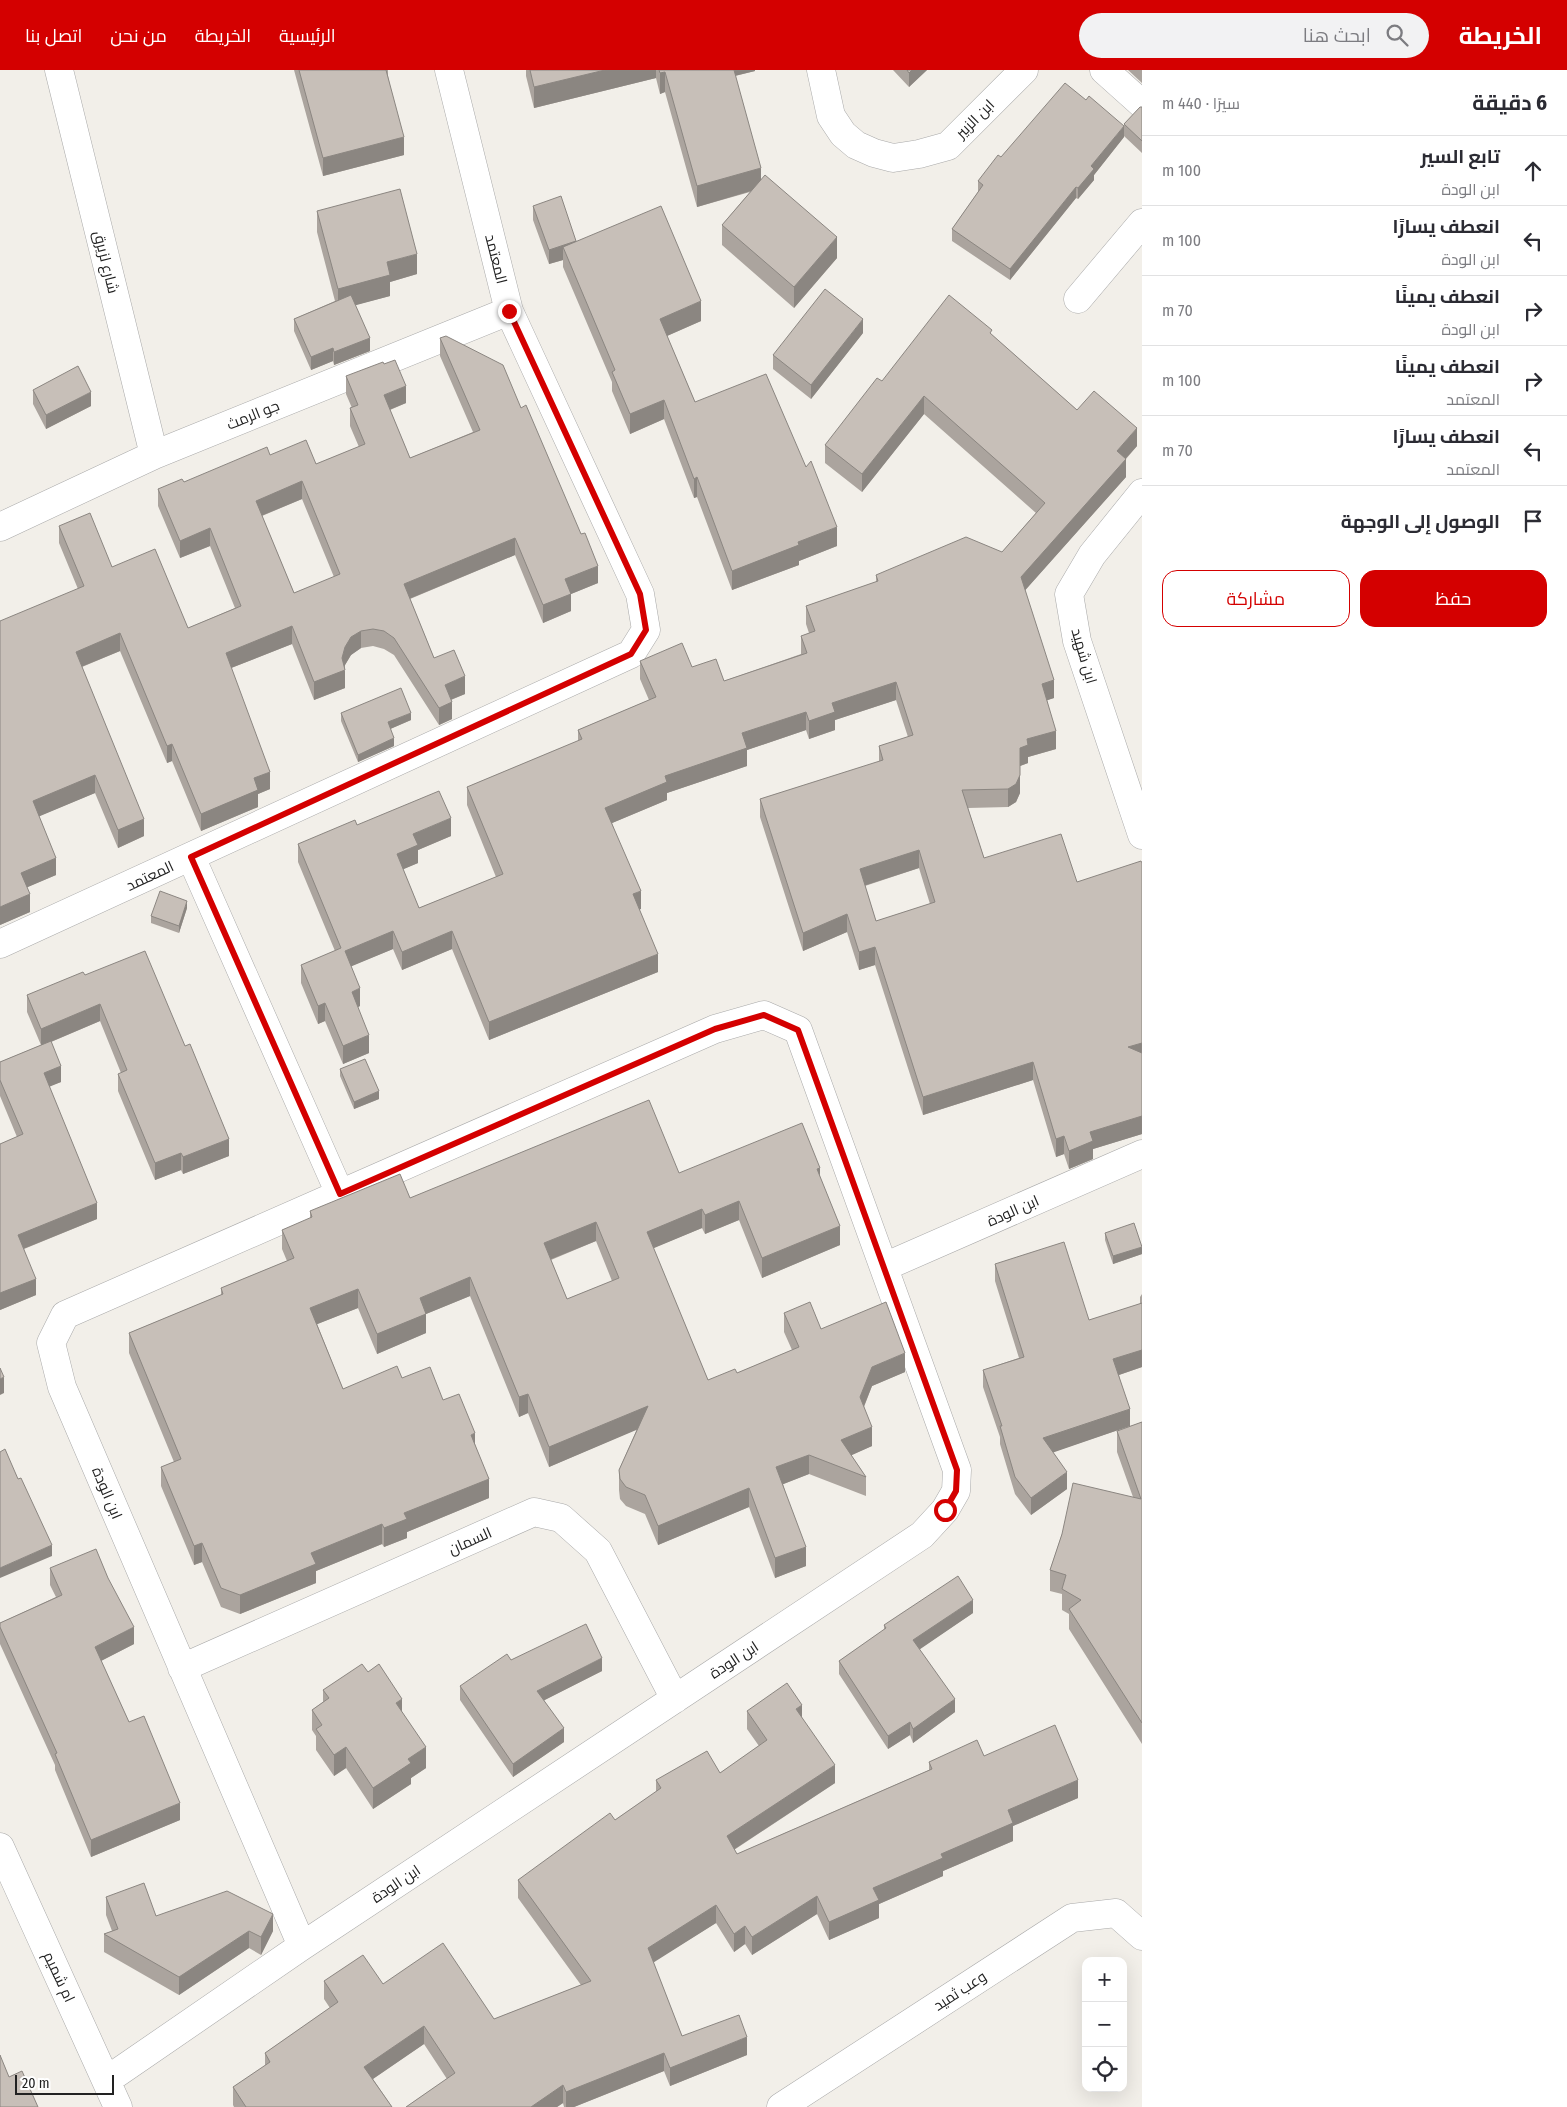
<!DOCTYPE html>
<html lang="ar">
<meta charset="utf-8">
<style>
:root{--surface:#fff;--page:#f2f2f3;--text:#2b2b33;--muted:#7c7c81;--line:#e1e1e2;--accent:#d40000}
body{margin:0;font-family:"Fira Sans Condensed",Cairo,sans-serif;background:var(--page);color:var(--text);direction:rtl}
.controls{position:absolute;right:15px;bottom:15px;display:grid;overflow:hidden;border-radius:10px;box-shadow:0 5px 20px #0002}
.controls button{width:45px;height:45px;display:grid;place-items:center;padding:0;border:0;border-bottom:1px solid var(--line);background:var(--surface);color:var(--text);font:25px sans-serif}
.scale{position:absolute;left:15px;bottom:12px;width:99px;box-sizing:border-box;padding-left:5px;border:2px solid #222;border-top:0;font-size:14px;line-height:18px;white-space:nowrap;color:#222;-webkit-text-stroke:4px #fff;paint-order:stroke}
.stop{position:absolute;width:15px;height:15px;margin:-11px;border:4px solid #d40000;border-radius:50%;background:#fff}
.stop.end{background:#d40000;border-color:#fff;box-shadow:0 1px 5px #0008}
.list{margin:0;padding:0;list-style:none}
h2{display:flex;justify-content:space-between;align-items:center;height:65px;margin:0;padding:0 20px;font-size:21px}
h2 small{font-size:16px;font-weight:400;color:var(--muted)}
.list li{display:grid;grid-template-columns:32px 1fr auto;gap:15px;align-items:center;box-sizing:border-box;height:70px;padding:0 20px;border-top:1px solid var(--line)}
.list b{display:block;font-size:19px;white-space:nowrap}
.list p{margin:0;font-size:16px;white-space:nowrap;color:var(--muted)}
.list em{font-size:16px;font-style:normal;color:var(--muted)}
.actions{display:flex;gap:10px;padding:15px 20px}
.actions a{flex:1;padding:11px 0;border:1px solid var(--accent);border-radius:15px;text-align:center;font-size:18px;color:var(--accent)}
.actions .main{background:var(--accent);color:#fff}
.icon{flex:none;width:28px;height:28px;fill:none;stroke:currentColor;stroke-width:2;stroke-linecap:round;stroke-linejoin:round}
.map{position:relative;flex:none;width:1142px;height:2037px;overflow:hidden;direction:ltr}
header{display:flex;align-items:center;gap:30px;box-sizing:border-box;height:70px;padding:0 25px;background:var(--accent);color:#fff}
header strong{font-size:24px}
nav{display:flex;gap:28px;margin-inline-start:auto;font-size:18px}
.search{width:350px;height:45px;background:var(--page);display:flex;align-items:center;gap:12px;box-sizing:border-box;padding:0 18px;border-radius:28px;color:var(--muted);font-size:19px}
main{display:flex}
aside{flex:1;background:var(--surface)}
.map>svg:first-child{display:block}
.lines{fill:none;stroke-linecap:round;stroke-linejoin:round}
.minor-casing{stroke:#a9a9a9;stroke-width:29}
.minor{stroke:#fff;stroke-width:28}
.wall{fill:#aba49e;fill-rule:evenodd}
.shaded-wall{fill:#8b8681}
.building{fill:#c7bfb8;stroke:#8b8681;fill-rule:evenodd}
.route{stroke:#d40000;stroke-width:6}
.labels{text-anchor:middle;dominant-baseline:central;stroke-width:4;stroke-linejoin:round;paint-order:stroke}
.street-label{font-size:15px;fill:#222;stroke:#fff}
</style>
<header>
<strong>الخريطة</strong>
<div class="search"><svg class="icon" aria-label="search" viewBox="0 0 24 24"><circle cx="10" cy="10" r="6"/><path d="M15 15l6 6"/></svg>ابحث هنا</div>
<nav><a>الرئيسية</a><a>الخريطة</a><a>من نحن</a><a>اتصل بنا</a></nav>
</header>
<main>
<aside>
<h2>6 دقيقة<small>سيرًا · 440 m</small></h2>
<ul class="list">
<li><svg class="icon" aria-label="ahead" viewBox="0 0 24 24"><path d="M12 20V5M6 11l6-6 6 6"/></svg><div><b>تابع السير</b><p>ابن الودة</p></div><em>100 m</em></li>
<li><svg class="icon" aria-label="left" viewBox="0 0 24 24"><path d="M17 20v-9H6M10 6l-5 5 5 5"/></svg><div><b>انعطف يسارًا</b><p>ابن الودة</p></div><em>100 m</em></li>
<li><svg class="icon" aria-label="right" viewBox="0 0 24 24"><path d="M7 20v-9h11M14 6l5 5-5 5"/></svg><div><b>انعطف يمينًا</b><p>ابن الودة</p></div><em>70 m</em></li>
<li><svg class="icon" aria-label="right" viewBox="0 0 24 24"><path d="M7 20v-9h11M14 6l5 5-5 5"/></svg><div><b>انعطف يمينًا</b><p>المعتمد</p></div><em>100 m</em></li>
<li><svg class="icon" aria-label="left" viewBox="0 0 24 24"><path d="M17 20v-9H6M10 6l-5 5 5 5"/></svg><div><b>انعطف يسارًا</b><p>المعتمد</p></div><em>70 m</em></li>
<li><svg class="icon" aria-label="arrive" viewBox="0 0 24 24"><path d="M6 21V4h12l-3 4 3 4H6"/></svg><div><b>الوصول إلى الوجهة</b></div></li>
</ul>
<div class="actions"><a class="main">حفظ</a><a>مشاركة</a></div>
</aside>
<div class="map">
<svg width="1142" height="2037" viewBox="0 0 1142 2037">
<rect width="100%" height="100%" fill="#f2efe9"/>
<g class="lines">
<!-- minor casing -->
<g class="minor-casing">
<path id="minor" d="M59,0L154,385
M821,0L831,46L843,64L856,75L874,83L893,88L919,84L948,76L1024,0
M1104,0L1142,34
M1078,229L1142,153
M1142,423L1092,485L1069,524L1077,571L1142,765
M0,457L154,385L509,241
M191,787L340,1124
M0,874L631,584L646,560L640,524L509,241L449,0
M884,1197L1142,1084
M182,1598L534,1442L561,1448L598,1481L675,1629
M0,1777L118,2037
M107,2010L302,1876L922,1465L945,1440L956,1421L957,1400L798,960L764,945L715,959L65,1245L51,1273L62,1317L302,1876
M781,2037L1072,1848L1116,1843L1142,1866"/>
</g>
<!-- minor -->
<use href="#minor" class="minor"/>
</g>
<!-- wall -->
<path class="wall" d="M294,0H388V6L404,85L323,106Z
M526,0H755V1L735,6L761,109L837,188L794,238L722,175V155L750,122L697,137L665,22L660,24L656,8L534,38L526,6Z
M893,0H927L909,17Z
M1128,0H1142V13Z
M1142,37V83L1124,66V54Z
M1124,67L1094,105V110L1078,129L1076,128L1010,210L952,171V159L978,122V111L1001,87Z
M533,136L576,172L701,251L667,266L695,332L837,476L799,491V495L732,520L697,427L694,428L664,349L630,364L612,321V312L563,197V190L549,194L533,150Z
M317,141L417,204L390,212V226L355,235L370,281L334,295L333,291L311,300L294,261V249L335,231L317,162Z
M863,263L811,329L773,299V285Z
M992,265L1077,340L1137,376L1126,389V407L1025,520L1054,628L1047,630L1056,679L1028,687V693L1020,696V723L1016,732L1008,737L968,738L984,788L1077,812L1142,793V1064L1093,1079V1089L1069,1099L1064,1084L1056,1087L1033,1010L923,1045L875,895L859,900L847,862L803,881L760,747V729L879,692V676L908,667L896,630L835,650V660L809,669L806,660L747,680V696L667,723V730L612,753L641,839H639L658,902L489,970L452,879L402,900L393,879L351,896L360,936L358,937L369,983L343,994L325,951L318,954L301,913V895L335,881L298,792V774L357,755L451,766L418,780V793L403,799L419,838L496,807L467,735V717L578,671V660L649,630L640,609V591L692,597L724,611L801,584V566L809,563L806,554V536L876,512V505L1002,482L1036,443L924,344L862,422L825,393V375L882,311ZM919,798L930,834L876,851L865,816Z
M440,268L521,338L598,513L571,524V541L543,553L515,485L410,529L434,588L465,624L451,630L452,649L439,655L394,585L384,579L373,576L361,578L351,585L345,595L344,597L345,618L314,630L292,574L231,598L270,719L258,724V737L201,761L172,691L167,693L120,581L82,597L144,766L118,778L95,723L39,746L56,805L27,817L30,842L0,855L78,519L59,473V456L112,497L188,558L235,538L210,476L180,488L158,436V419L184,412L270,385L316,394L359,377L350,356V338H352L346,324V306L406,333L390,340L410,388L473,362L440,286ZM302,429L334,507L294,523L262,446Z
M33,320L91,336L46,359L33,334Z
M341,643L411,650L390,659L394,676L358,692L341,651Z
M187,838L179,863L151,853V846Z
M85,905L229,1086L183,1104L181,1100L155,1110L118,1021V1004L121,1003L100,951L51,972L61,1012L49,1016L97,1149L24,1179L36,1225L0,1240V1074L17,1067L0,1026V992L41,975L27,942V925Z
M340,999L379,1029L354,1039L340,1006Z
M679,1103L820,1107L840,1175L762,1208L739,1150L705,1164L702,1158L653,1178L708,1310L737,1303L792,1280L784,1262V1243L821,1259L905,1302L872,1316L864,1337L872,1376L851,1385L866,1407V1426L809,1404L783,1414L806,1496L775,1508L749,1437L658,1475L645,1444L626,1436L620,1429L619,1420V1400L637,1359L549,1397L528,1343L519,1347L470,1226L426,1244V1263L377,1284L358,1238L317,1254L343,1319L402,1308L443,1330L475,1374L489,1428L407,1462V1468L384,1477L382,1474L316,1501V1513L240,1544L221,1537L202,1492L194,1495L161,1416V1397L174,1392L129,1283V1263L221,1225V1218L287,1191L282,1179V1160L310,1149V1141L410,1128ZM596,1171L612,1211L567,1229L551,1190Z
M1105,1163L1142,1184L1113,1194L1105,1170Z
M995,1194L1089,1250L1140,1234V1227L1142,1224V1297L1119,1305L1130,1356L1053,1382L1067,1419L1031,1445L1015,1424L1000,1374V1367L983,1317V1300L1019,1288L995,1211Z
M1142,1352V1674L1069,1559V1544L1062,1540V1524L1050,1521V1500L1062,1464L1133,1427L1117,1382V1361Z
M50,1498L134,1574L101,1591L129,1652L180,1750L91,1787L55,1700V1695L0,1574V1553L56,1527L50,1515Z
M973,1543L919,1579L955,1642L913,1673L910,1665L888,1679L839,1604V1591L884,1560V1555Z
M511,1590L602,1601L544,1630L564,1672L513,1707L460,1630V1616Z
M368,1602L402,1643L426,1698L411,1708V1714L373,1739L346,1698L334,1706L316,1680V1666L312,1660V1640L323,1632V1620Z
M747,1641L802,1648L835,1713L734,1780L737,1784L929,1700V1692L984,1686L1078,1728L1013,1756V1771L943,1801V1806L879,1834V1848L829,1870L817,1844L752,1885L745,1874L734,1882L716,1853L653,1892L682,1966L747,1985L670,2016L664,2001L574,2037H564L563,2033L557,2037H406L447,2009L424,1974L373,2009L392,2037H234L233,2035V2017L265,1996V1983L330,1938L324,1929V1911L383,1914L494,1949L581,1915L518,1828V1810L615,1750L656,1722V1710L720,1703L759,1676L747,1659Z
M106,1827L156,1846L273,1861L261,1885L249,1878L179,1925L104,1882V1864L112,1861L106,1845Z"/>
<!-- shaded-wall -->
<path class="shaded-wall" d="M605,0H656V8L534,38V17Z
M730,0H755V1L730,7Z
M912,0H927L909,17V3Z
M665,2V22L660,24V3Z
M1124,56V67L1094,105V110L1078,129V118L1091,96Z
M404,67V85L323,106V88Z
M761,98V118L697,137V116Z
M1076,117V128L1010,210V199Z
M837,167V188L794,238V217Z
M576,171V185L563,177V190L549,194V180Z
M417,184V204L390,212V226L338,240V219L387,192Z
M701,231V251L660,269V249Z
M863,249V263L811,329V315Z
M370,268V281L334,295V282Z
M333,278V291L311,300V287Z
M406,316V333L384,342V325Z
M91,322V336L46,359V345Z
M924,326V344L862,422V404Z
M664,330V349L630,364V344Z
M1137,358V376L1118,397L1126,389V407L1021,525V507L1117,381Z
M697,407V427L694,428V409Z
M302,411V429L256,448V431Z
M837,457V476L799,491V495L732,520V501L798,472Z
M210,458V476L180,488V471Z
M515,468V485L404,531V514Z
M598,496V513L571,524V541L543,553V535L565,509Z
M292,556V574L226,600V583Z
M361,561V578L351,585L345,595L344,601L345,600V618L314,630V612L342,588L345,577L351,567Z
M120,563V581L76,599V582Z
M465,606V624L445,632V615Z
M1054,610V628L1042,632V614Z
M896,612V630L835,650V660L809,669V651L832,633Z
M452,632V649L439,655V638Z
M806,642V660L747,680V696L667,723V730L605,756V738L742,663Z
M411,643V650L388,660V652Z
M1056,661V679L1028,687V693L1020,696V678L1027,669Z
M394,668V676L358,692V685Z
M172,674V691L167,693V676Z
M270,702V719L258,724V737L201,761V744L254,708Z
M95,705V723L33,749V731Z
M1020,705V723L1016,732L1008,737V719Z
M451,748V766L418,780V793L397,802V784L413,764Z
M144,749V766L118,778V760Z
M919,780V798L860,817V799Z
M56,788V805L21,820V803Z
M641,821V839L633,842V824Z
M30,824V842L0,855V837Z
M187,831V838L179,863V856Z
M847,844V862L803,881V863Z
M393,861V879L345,899V881Z
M452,861V879L402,900V882Z
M875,877V895L859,900V882Z
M658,884V902L489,970V952Z
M360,918V936L352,940V922Z
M325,933V951L318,954V936Z
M100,934V951L41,976V959Z
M369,965V983L343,994V976Z
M1142,973V991L1128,977Z
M1033,992V1010L923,1045V1027Z
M61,996V1012L44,1019V1003Z
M379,1021V1029L354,1039V1032Z
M1142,1046V1064L1093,1079V1089L1069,1099V1081L1090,1062Z
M1064,1066V1084L1056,1087V1069Z
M229,1069V1086L183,1104V1087Z
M181,1083V1100L155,1110V1093Z
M820,1098V1117L817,1099Z
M739,1131V1150L705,1164V1145Z
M97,1133V1149L18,1181V1165Z
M702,1139V1158L647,1181V1162Z
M596,1152V1171L544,1192V1173Z
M840,1156V1175L762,1208V1188Z
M1142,1177V1184L1113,1194V1186Z
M470,1207V1226L426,1244V1263L377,1284V1264L420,1228Z
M36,1209V1225L0,1240V1223Z
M358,1219V1238L310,1257V1238Z
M1142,1280V1297L1113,1307V1289Z
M905,1283V1302L872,1316L860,1346V1327L872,1297Z
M4,1307V1323L0,1325V1309Z
M528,1324V1343L519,1347V1327Z
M648,1336V1355L549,1397V1377Z
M1130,1339V1356L1043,1386V1368Z
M872,1357V1376L841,1390V1370Z
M475,1363V1382L471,1365Z
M809,1385V1404L776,1417V1397Z
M1067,1402V1419L1031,1445V1428Z
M489,1409V1428L407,1462V1468L384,1477V1458L404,1443Z
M749,1418V1437L658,1475V1456Z
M382,1454V1474L316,1501V1513L240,1544V1525L311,1483Z
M202,1473V1492L194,1495V1476Z
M52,1475V1486L0,1508V1498Z
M806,1477V1496L775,1508V1488Z
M973,1530V1543L913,1584V1570Z
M134,1557V1574L95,1594V1577Z
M602,1588V1601L537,1634V1621Z
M402,1629V1649L396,1633Z
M955,1629V1642L913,1673V1659Z
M802,1635V1653L796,1639Z
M910,1652V1665L888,1679V1666Z
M564,1658V1672L513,1707V1694Z
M346,1677V1698L334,1706V1685Z
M426,1677V1698L411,1708V1714L373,1739V1718L408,1689Z
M835,1695V1713L727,1784V1766Z
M1078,1710V1728L1013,1756V1771L943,1801V1806L879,1834V1848L829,1870V1852L873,1818L941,1784L1008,1740Z
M180,1733V1750L91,1787V1770Z
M817,1826V1844L752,1885V1867Z
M716,1835V1853L648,1896V1878Z
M273,1844V1861L261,1885V1867Z
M745,1856V1874L734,1882V1864Z
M249,1861V1878L179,1925V1907Z
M424,1956V1974L364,2015V1997Z
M747,1967V1985L670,2016V1998Z
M664,1983V2001L574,2037H566V2022Z
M563,2015V2033L557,2037H531Z"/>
<!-- building -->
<path class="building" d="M299,0H386L404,67L323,88Z
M530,0H605L534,17Z
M659,0H734L761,98L697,116L665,2L660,3Z
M907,0H912L909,3Z
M1065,13L1086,30L1089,26L1124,56L1091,96L1094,99L1078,118L1076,117L1010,199L952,159L983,115L978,111L998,85L1001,87Z
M1140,37H1142V71L1124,54Z
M765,105L837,167L794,217L722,155Z
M400,119L417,184L387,192L390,205L338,219L317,141Z
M561,126L576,171L549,180L533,136Z
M661,136L701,231L660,249L695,332L766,304L806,397L811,391L837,457L798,472L799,475L732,501L697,407L694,409L664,330L630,344L612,302L615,300L563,177Z
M825,219L863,249L811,315L773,285Z
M351,225L370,268L334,282L333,278L311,287L294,249Z
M949,225L992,260L990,263L1077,340L1094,321L1137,358L1117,381L1126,389L1021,507L1054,610L1042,614L1056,661L1027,669L1028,675L1020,678V705L1016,714L1008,719L962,720L984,788L1061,764L1077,812L1141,791L1142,793V973L1128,977L1142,983V1046L1090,1062L1093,1071L1069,1081L1064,1066L1056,1069L1033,992L923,1027L875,877L859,882L847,844L803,863L760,729L883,690L879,676L913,665L896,612L832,633L835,642L809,651L806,642L742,663L747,678L665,706L667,712L605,738L641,821L633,824L658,884L489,952L452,861L402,882L393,861L345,881L360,918L352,922L369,965L343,976L325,933L318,936L301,895L341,878L298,774L355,750L357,755L439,721L451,748L413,764L418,775L397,784L419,838L503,804L467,717L582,669L578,660L656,627L640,591L682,573L692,597L716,589L724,611L807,583L801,566L815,561L806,536L878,511L876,505L966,467L1002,482L1045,433L924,326L862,404L825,375L877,308L882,311ZM919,780L935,832L876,851L860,799Z
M446,266L503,295L521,338L526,335L581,464L585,463L598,496L565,509L571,524L543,535L515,468L404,514L434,588L454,580L465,606L445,615L452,632L439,638L394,568L384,561L373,559L361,561L351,567L345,577L342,588L345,600L314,612L292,556L226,583L270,702L254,708L258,720L201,744L172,674L167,676L120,563L76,582L144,749L118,760L95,705L33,731L56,788L21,803L30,824L0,837V551L84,516L59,456L90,443L112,497L155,479L188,558L241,536L210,458L180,471L158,419L182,409L184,412L267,377L270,385L306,370L316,394L365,374L350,338L358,335L346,306L383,292L384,294L395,290L406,316L384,325L410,388L480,360L440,268ZM302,411L340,504L294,523L256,431Z
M78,296L91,322L46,345L33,320Z
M401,618L411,643L388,652L394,668L358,685L341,643Z
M160,821L187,831L179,856L151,846Z
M145,881L185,976L190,974L229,1069L183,1087L181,1083L155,1093L118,1004L127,1000L100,934L41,959L27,925L83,902L85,905Z
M51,971L61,996L44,1003L97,1133L18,1165L36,1209L0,1223V1074L23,1064L0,1010V992Z
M365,989L379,1021L354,1032L340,999Z
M649,1030L679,1103L802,1053L820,1098L817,1099L840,1156L762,1188L739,1131L705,1145L702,1139L647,1162L708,1310L735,1299L737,1303L799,1277L784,1243L810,1232L821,1259L886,1232L905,1283L872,1297L860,1327L872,1357L841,1370L866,1407L809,1385L776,1397L806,1477L775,1488L749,1418L658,1456L645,1425L626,1417L620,1409L619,1400L648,1336L549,1377L528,1324L519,1327L470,1207L420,1228L426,1244L377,1264L358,1219L310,1238L343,1319L397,1296L402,1308L430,1297L443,1330L459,1324L475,1363L471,1365L489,1409L404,1443L407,1449L384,1458L382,1454L311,1483L316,1494L240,1525L221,1518L202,1473L194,1476L161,1397L181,1389L129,1263L223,1224L221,1218L294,1188L282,1160L312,1147L310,1141L400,1104L410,1128ZM596,1152L619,1208L567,1229L544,1173Z
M1134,1153L1142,1177L1113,1186L1105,1163Z
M1064,1172L1089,1250L1142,1233V1280L1113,1289L1130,1339L1043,1368L1067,1402L1031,1428L1015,1407L1000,1356H1002L983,1300L1024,1287L995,1194Z
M0,1298L4,1307L0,1309Z
M1142,1352V1653L1069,1539L1081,1530L1062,1519L1066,1505L1050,1500L1062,1464L1073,1413L1141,1429L1117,1361Z
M5,1379L18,1409L21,1408L52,1475L0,1498V1382Z
M96,1479L108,1508L134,1557L95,1577L129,1652L144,1646L180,1733L91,1770L55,1684L57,1683L0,1557V1553L62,1525L50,1498Z
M958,1506L973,1530L913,1570L955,1629L913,1659L910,1652L888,1666L839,1591L886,1558L884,1555Z
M586,1554L602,1588L537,1621L564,1658L513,1694L460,1616L507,1584L511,1590Z
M362,1594L368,1602L379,1594L402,1629L396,1633L426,1677L408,1689L411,1693L373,1718L346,1677L334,1685L316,1659L322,1655L312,1640L329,1628L323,1620Z
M787,1613L802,1635L796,1639L835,1695L727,1766L737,1784L932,1699L929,1692L977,1670L984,1686L1055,1655L1078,1710L1008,1740L1013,1753L941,1784L943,1788L873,1818L879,1830L829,1852L817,1826L752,1867L745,1856L734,1864L716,1835L648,1878L682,1966L739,1945L747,1967L670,1998L664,1983L566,2022L563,2015L531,2037H406L455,2003L424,1956L364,1997L392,2037H246L233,2017L270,1992L265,1983L338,1932L324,1911L363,1885L383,1914L443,1873L494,1949L591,1911L518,1810L610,1743L615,1750L661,1718L656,1710L707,1681L720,1703L767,1670L747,1641Z
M144,1813L156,1846L227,1821L273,1844L261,1867L249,1861L179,1907L104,1864L118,1859L106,1827Z
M0,1985L9,2007L22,2001L38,2037H0Z"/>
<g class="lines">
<!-- route -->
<path class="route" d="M509,241L640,524L646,560L631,584L191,787L340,1124L715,959L764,945L798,960L957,1400L956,1421L945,1440"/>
</g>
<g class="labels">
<!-- street labels -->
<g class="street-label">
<text transform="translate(975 49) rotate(-45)">ابن الزبير</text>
<text transform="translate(496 189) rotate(76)">المعتمد</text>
<text transform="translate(106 192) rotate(76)">شارع لزيرق</text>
<text transform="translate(253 345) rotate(-22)">جو الرمث</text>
<text transform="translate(1084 586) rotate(74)">ابن شهيد</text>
<text transform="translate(150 806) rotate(-25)">المعتمد</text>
<text transform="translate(1013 1141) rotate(-24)">ابن الودة</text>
<text transform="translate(107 1423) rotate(67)">ابن الودة</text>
<text transform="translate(470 1471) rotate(-24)">السمان</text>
<text transform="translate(734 1590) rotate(-33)">ابن الودة</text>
<text transform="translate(396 1814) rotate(-34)">ابن الودة</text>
<text transform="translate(59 1907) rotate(65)">ام شميم</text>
<text transform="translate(960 1921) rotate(-33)">وعب ثميد</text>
</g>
</g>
</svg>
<div class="controls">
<button>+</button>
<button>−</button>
<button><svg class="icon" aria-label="locate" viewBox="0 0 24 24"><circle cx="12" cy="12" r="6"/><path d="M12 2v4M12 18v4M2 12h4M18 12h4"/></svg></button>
</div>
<div class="scale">20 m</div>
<div class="stop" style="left:945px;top:1440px"></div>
<div class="stop end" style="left:509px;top:241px"></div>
</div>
</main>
